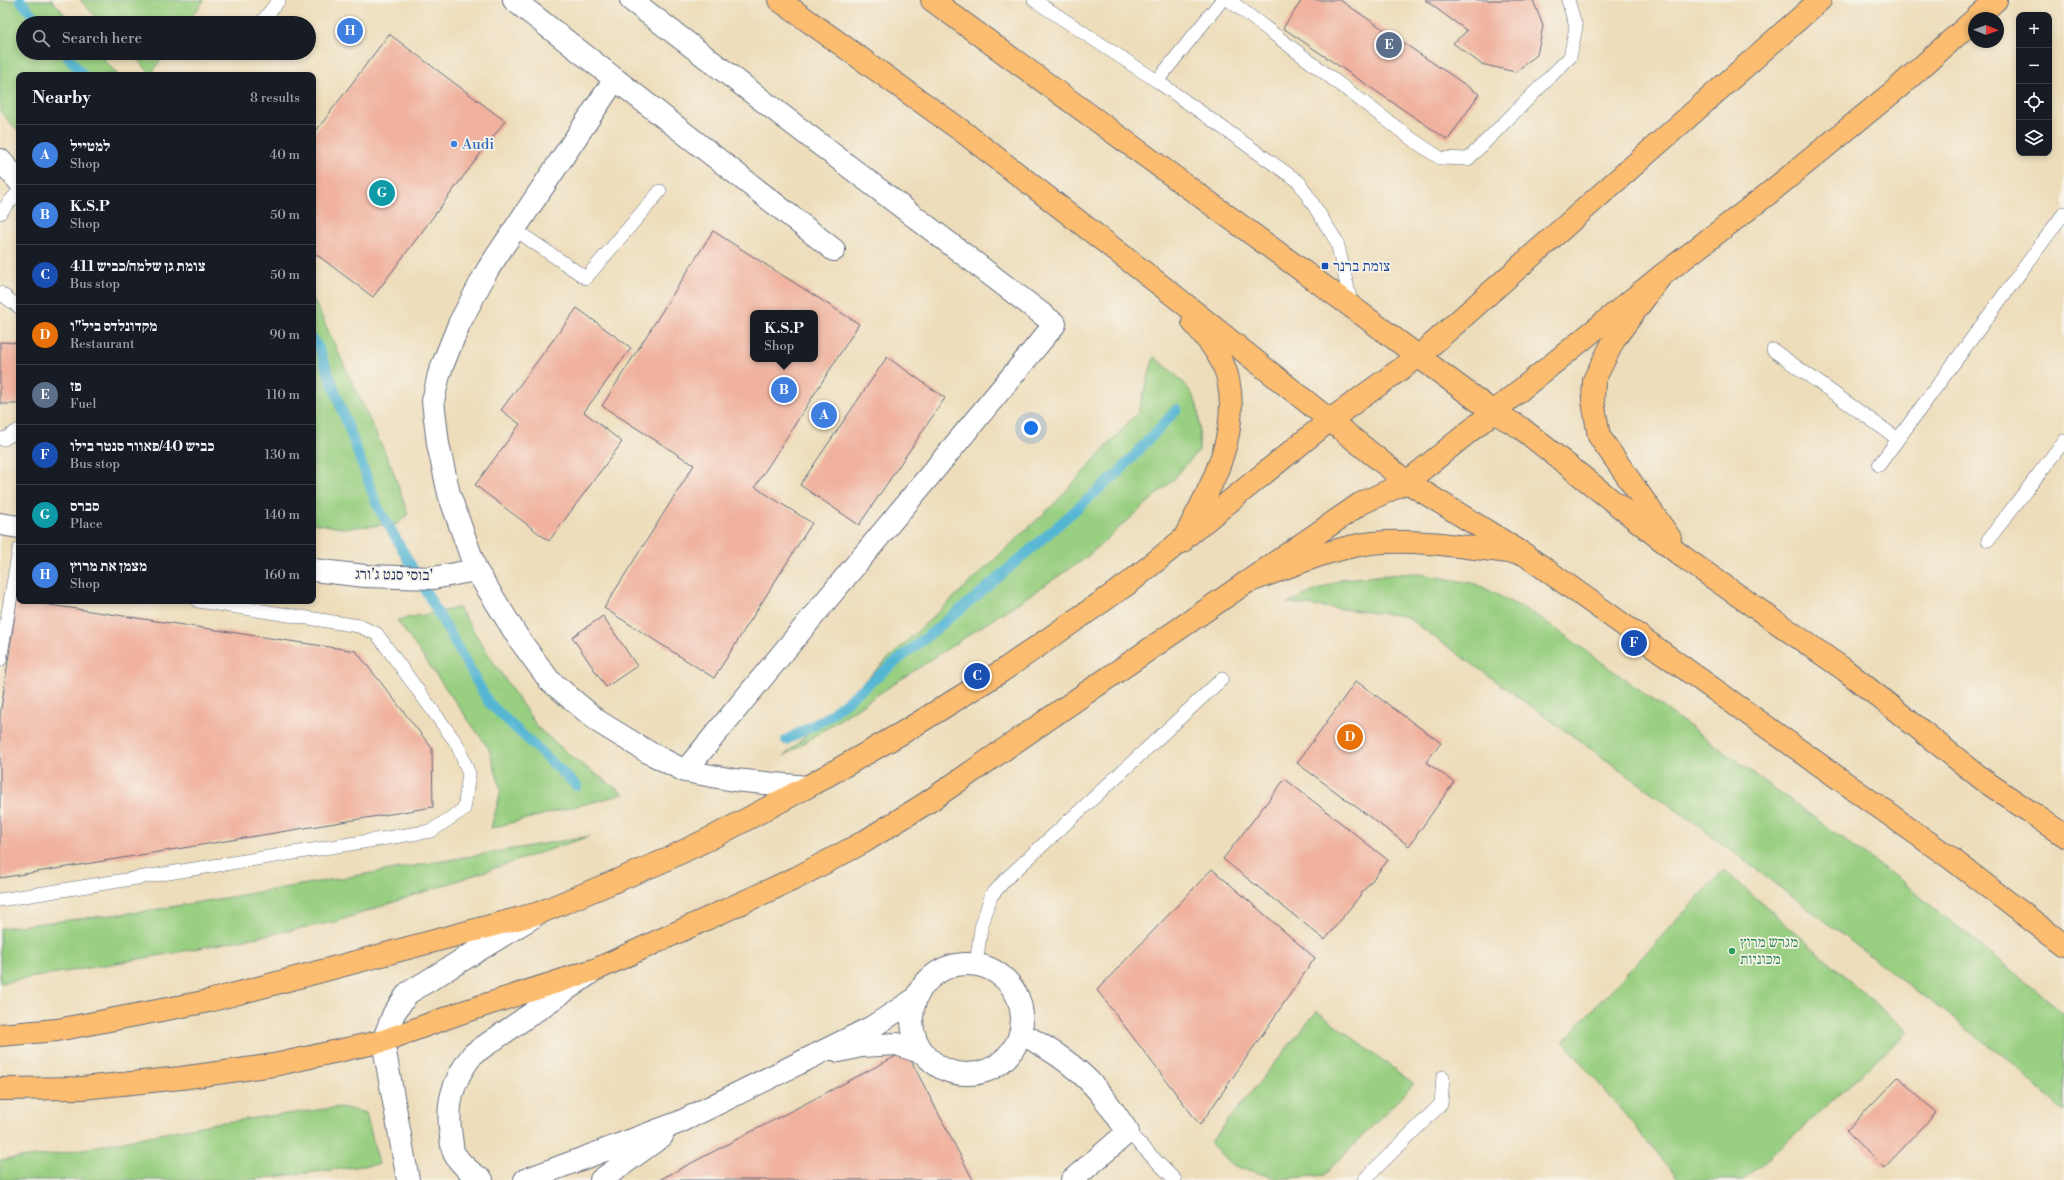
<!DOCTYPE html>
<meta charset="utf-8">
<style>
:root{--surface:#171b24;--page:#242831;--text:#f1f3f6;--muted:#9ea1a6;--line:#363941;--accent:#d1495b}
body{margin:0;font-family:"Libre Bodoni","Frank Ruhl Libre",serif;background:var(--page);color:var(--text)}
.controls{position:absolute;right:12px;top:12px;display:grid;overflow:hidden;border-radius:8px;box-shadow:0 2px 6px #0003}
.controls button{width:36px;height:36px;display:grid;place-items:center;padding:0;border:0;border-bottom:1px solid var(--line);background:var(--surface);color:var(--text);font:20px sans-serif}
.compass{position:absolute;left:1968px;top:12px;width:36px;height:36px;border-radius:50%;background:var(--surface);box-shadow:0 2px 6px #0003;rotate:91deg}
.you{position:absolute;left:1031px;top:428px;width:14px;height:14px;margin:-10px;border:3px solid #fff;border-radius:50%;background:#1a73e8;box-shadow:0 0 0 6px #1a73e833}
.badge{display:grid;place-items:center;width:26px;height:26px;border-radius:50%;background:var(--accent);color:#fff;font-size:13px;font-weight:700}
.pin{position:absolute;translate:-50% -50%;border:2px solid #fff;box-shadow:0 1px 4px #0006}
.popup{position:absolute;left:750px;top:310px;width:68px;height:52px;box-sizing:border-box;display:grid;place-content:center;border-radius:8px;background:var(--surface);filter:drop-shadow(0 1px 3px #0005);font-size:13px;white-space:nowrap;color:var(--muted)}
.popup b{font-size:15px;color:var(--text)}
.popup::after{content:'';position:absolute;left:50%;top:100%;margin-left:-8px;border:8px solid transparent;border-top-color:var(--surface)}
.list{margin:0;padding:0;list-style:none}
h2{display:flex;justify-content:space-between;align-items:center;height:52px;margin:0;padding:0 16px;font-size:17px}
h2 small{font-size:13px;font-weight:400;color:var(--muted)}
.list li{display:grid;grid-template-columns:26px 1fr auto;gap:12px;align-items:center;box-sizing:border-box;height:60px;padding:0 16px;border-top:1px solid var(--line)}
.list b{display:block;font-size:15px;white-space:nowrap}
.list p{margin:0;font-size:13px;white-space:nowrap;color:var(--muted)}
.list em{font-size:13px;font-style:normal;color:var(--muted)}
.icon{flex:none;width:22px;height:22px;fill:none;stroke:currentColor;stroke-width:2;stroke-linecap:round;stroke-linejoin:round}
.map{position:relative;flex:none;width:2064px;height:1180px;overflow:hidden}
.search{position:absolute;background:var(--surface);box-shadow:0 2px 6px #0003;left:16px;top:16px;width:300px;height:44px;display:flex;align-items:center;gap:10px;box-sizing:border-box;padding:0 14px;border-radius:22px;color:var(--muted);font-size:15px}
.panel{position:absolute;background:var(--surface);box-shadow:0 2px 6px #0003;left:16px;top:72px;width:300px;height:532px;border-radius:8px}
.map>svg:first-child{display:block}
.green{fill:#99cf81;stroke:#5a7f70}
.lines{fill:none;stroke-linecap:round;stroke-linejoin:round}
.stream{stroke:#55b6d4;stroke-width:10}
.building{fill:#f0b29f;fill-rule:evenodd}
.service-casing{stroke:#646c7e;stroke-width:14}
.minor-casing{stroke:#646c7e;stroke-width:24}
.primary-casing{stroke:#646c7e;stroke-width:24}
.trunk-casing{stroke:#646c7e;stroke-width:24}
.service{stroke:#fff;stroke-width:13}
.minor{stroke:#fff;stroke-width:22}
.primary{stroke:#fcbd6f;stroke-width:22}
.trunk{stroke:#fcbd6f;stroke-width:22}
.shop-dot{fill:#3f7fe0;stroke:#f7f3e8;stroke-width:1.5}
.transit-dot{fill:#1a4fb4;stroke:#f7f3e8;stroke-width:1.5}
.leisure-dot{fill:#2e9e5b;stroke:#f7f3e8;stroke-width:1.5}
.labels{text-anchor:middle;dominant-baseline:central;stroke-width:3.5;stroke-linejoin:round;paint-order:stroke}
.shop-label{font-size:15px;fill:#366cbe;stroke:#f7f3e8;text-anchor:start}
.transit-label{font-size:15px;fill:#164399;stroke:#f7f3e8;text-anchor:start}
.street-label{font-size:15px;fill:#1b2f5e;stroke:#f7f3e8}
.leisure-label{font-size:15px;fill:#27864d;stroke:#f7f3e8;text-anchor:start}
</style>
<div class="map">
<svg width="2064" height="1180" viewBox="0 0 2064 1180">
<rect width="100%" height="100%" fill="#f7f3e8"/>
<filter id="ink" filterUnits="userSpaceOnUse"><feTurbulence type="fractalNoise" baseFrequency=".025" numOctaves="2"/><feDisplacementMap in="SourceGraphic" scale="8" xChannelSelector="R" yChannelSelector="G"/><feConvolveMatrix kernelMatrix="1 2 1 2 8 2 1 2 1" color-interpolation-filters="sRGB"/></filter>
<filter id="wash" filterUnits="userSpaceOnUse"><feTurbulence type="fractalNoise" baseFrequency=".012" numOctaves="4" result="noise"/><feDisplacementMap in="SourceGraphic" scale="16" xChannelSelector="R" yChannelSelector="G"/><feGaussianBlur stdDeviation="0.9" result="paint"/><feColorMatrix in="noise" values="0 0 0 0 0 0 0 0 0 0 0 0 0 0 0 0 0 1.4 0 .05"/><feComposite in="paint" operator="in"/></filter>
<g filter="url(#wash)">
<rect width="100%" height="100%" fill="#edddba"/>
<!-- green -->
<path class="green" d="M0,0H52L72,23H23V53H98L118,75H19V132L0,111Z
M80,0H204L187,23H102Z
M131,53H166L151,74Z
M313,298L392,468L408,514L398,524L343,528L313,523Z
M1154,357C1169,369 1187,382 1195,400C1201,412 1199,436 1199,450L1172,481L1083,560L784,756L1054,504L1138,412Z
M1413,573L1477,584L1541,618L1897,878L2064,1013V1112L2013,1064L1700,827L1405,616L1287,603L1343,579Z
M459,608L496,666L538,728L577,761L624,794L491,828L501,790L489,749L397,620Z
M590,836L335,922L157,956L0,983V928L147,911Z
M1724,870L1908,1032L1744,1180H1680L1563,1041Z
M1317,1011L1414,1084L1324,1175L1279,1179L1234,1166L1210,1143Z
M341,1107L366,1113L379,1164L250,1180H0V1160L57,1154L216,1123Z"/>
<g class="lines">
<!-- stream -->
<path class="stream" d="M20,0L39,23
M65,53L83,75
M313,340L319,348L377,505L489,703L577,786
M786,740L825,719L977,596L1119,472L1177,409"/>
</g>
<g id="blocks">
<!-- building -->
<path class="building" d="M1302,0H1340L1479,94L1448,140L1283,28Z
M1425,0H1533L1543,26L1537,55L1515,72L1481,64L1453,43L1467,31Z
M389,34L505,121L373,297L313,252V135Z
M713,231L859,324L755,487L812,523L714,678L604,608L694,465L602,406ZM753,313H815V359H753Z
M577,308L631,348L584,412L622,442L549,541L475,485L520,424L501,410Z
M0,342L19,343V404H0Z
M887,357L945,398L859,525L800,485Z
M17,600L356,651L432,748L433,807L0,878V716Z
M603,616L637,666L606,687L572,637Z
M1356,681L1441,743L1426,762L1454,782L1409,846L1297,763Z
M1285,779L1388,860L1325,940L1223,859Z
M1212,869L1315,958L1200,1125L1097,990Z
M906,1051L973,1180H659Z
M1898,1077L1936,1113L1884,1168L1846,1131Z"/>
</g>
</g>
<g filter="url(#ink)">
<use href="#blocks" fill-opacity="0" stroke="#646c7e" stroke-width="1"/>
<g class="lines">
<!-- service casing -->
<g class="service-casing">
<path id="service" d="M1034,0L1157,81L1299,182L1337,242L1352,307
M1229,0L1413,140L1440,158L1468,159L1570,57L1576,27L1568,0
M261,23L279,0
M1157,81L1222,0
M0,213L19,191
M514,229L586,278L660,191
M0,293L19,307
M1773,350L1898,439
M0,439H4L19,430
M1879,465L2064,213
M1988,540L2064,441
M0,660L19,549
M0,900L431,831L464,809L469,774L457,744L377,634L359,626L198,601
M976,965L981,928L991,896L1006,879L1222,679
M1128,1132L1175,1180
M1364,1180L1441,1104L1443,1077"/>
</g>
<!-- minor casing -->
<g class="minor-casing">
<path id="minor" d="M514,0L834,250
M631,0L1055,324L685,771
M615,79L488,269L459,324L439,374L433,401L438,444L449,494L476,570L519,639L549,680L599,722L648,752L685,771L734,780L807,787
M0,160L19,181
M0,524L19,527
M313,570L365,576L433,578L476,570
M912 1019a55 55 0 1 1 110 0a55 55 0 1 1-110 0Z
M1020,1033C1051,1049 1082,1069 1103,1097C1112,1108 1120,1121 1128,1132L1072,1180
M839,1051L861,1046L897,1044L923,1053
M408,1180L383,1041L394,1013L408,993L533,917
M482,1180C471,1173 462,1166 455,1155C452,1151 452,1143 451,1137C446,1104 452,1081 473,1054L589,974
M525,1180L680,1122L872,1027L915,999
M601,1180L662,1136"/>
</g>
<!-- primary casing -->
<g class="primary-casing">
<path id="primary" d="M1976,18L1996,0
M0,1035L57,1030L209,1001L539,913L661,862L717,835L807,787L902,733L1002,671L1129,583L1330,420L1419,356L1820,0
M0,1089L82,1088L181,1078L274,1065L383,1041L460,1013L597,969L796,878L862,843L928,802L1360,504L1407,482L1661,276L1768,194L1899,87L1974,20"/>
</g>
<!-- trunk casing -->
<g class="trunk-casing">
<path id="trunk" d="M779,0L962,131L1172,294L1407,482L1524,554L1949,857L2064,945
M932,0L1352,307L1492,411L1521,428L1683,557L1845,670L1986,782L2064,835
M1661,276L1615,338L1594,380L1593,401L1599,436L1670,538
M1182,542C1208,492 1241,437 1228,379C1223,357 1207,339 1193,322
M1245,583C1287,568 1341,543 1385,542C1429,540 1475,549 1519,553"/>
</g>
<!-- service -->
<use href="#service" class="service"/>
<!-- minor -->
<use href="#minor" class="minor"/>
<!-- primary -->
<use href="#primary" class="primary"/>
<!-- trunk -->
<use href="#trunk" class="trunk"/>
</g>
</g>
<!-- markers -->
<circle class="shop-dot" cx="454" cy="144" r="4"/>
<rect class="transit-dot" x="1321" y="262" width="8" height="8" rx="2"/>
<circle class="leisure-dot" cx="1732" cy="951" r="4"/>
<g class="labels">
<!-- shop labels -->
<g class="shop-label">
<text x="462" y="144">Audi</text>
</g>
<!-- transit labels -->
<g class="transit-label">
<text x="1333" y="266">צומת ברנר</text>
</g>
<!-- street labels -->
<g class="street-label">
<text transform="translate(394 575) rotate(1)">בוסי סנט ג'ורג'</text>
</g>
<!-- leisure labels -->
<g class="leisure-label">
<text x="1740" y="942">מגרש מרוץ<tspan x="1740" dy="17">מכוניות</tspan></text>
</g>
</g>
</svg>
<div class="controls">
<button>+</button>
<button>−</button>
<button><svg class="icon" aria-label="locate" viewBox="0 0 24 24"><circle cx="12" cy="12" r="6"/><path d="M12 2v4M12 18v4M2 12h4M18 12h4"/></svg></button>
<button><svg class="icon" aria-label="layers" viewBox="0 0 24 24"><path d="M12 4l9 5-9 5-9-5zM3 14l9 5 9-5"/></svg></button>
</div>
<svg class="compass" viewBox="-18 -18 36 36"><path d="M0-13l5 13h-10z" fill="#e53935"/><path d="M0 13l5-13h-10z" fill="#9ea1a6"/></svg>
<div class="you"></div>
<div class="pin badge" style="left:824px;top:415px;background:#3f7fe0">A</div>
<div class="pin badge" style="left:784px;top:390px;background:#3f7fe0">B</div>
<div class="popup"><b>K.S.P</b>Shop</div>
<div class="pin badge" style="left:977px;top:676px;background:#1a4fb4">C</div>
<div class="pin badge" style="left:1350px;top:737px;background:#e8710a">D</div>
<div class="pin badge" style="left:1389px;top:45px;background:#5c6f8a">E</div>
<div class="pin badge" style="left:1634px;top:643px;background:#1a4fb4">F</div>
<div class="pin badge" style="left:382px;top:193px;background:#0f9aa8">G</div>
<div class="pin badge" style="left:350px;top:31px;background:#3f7fe0">H</div>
<div class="search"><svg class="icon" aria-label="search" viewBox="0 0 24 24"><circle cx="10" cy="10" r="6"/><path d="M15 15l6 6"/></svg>Search here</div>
<section class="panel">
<h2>Nearby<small>8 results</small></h2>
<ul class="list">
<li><span class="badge" style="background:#3f7fe0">A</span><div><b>למטייל</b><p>Shop</p></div><em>40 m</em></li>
<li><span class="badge" style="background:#3f7fe0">B</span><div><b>K.S.P</b><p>Shop</p></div><em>50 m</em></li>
<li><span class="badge" style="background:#1a4fb4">C</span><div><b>צומת גן שלמה/כביש 411</b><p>Bus stop</p></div><em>50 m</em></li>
<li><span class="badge" style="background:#e8710a">D</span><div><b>מקדונלדס ביל&quot;ו</b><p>Restaurant</p></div><em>90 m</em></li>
<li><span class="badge" style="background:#5c6f8a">E</span><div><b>פז</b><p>Fuel</p></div><em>110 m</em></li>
<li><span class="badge" style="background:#1a4fb4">F</span><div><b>כביש 40/פאוור סנטר בילו</b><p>Bus stop</p></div><em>130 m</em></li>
<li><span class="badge" style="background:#0f9aa8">G</span><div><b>סברס</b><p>Place</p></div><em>140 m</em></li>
<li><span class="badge" style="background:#3f7fe0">H</span><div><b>מצמן את מרוץ</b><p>Shop</p></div><em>160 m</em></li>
</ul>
</section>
</div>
